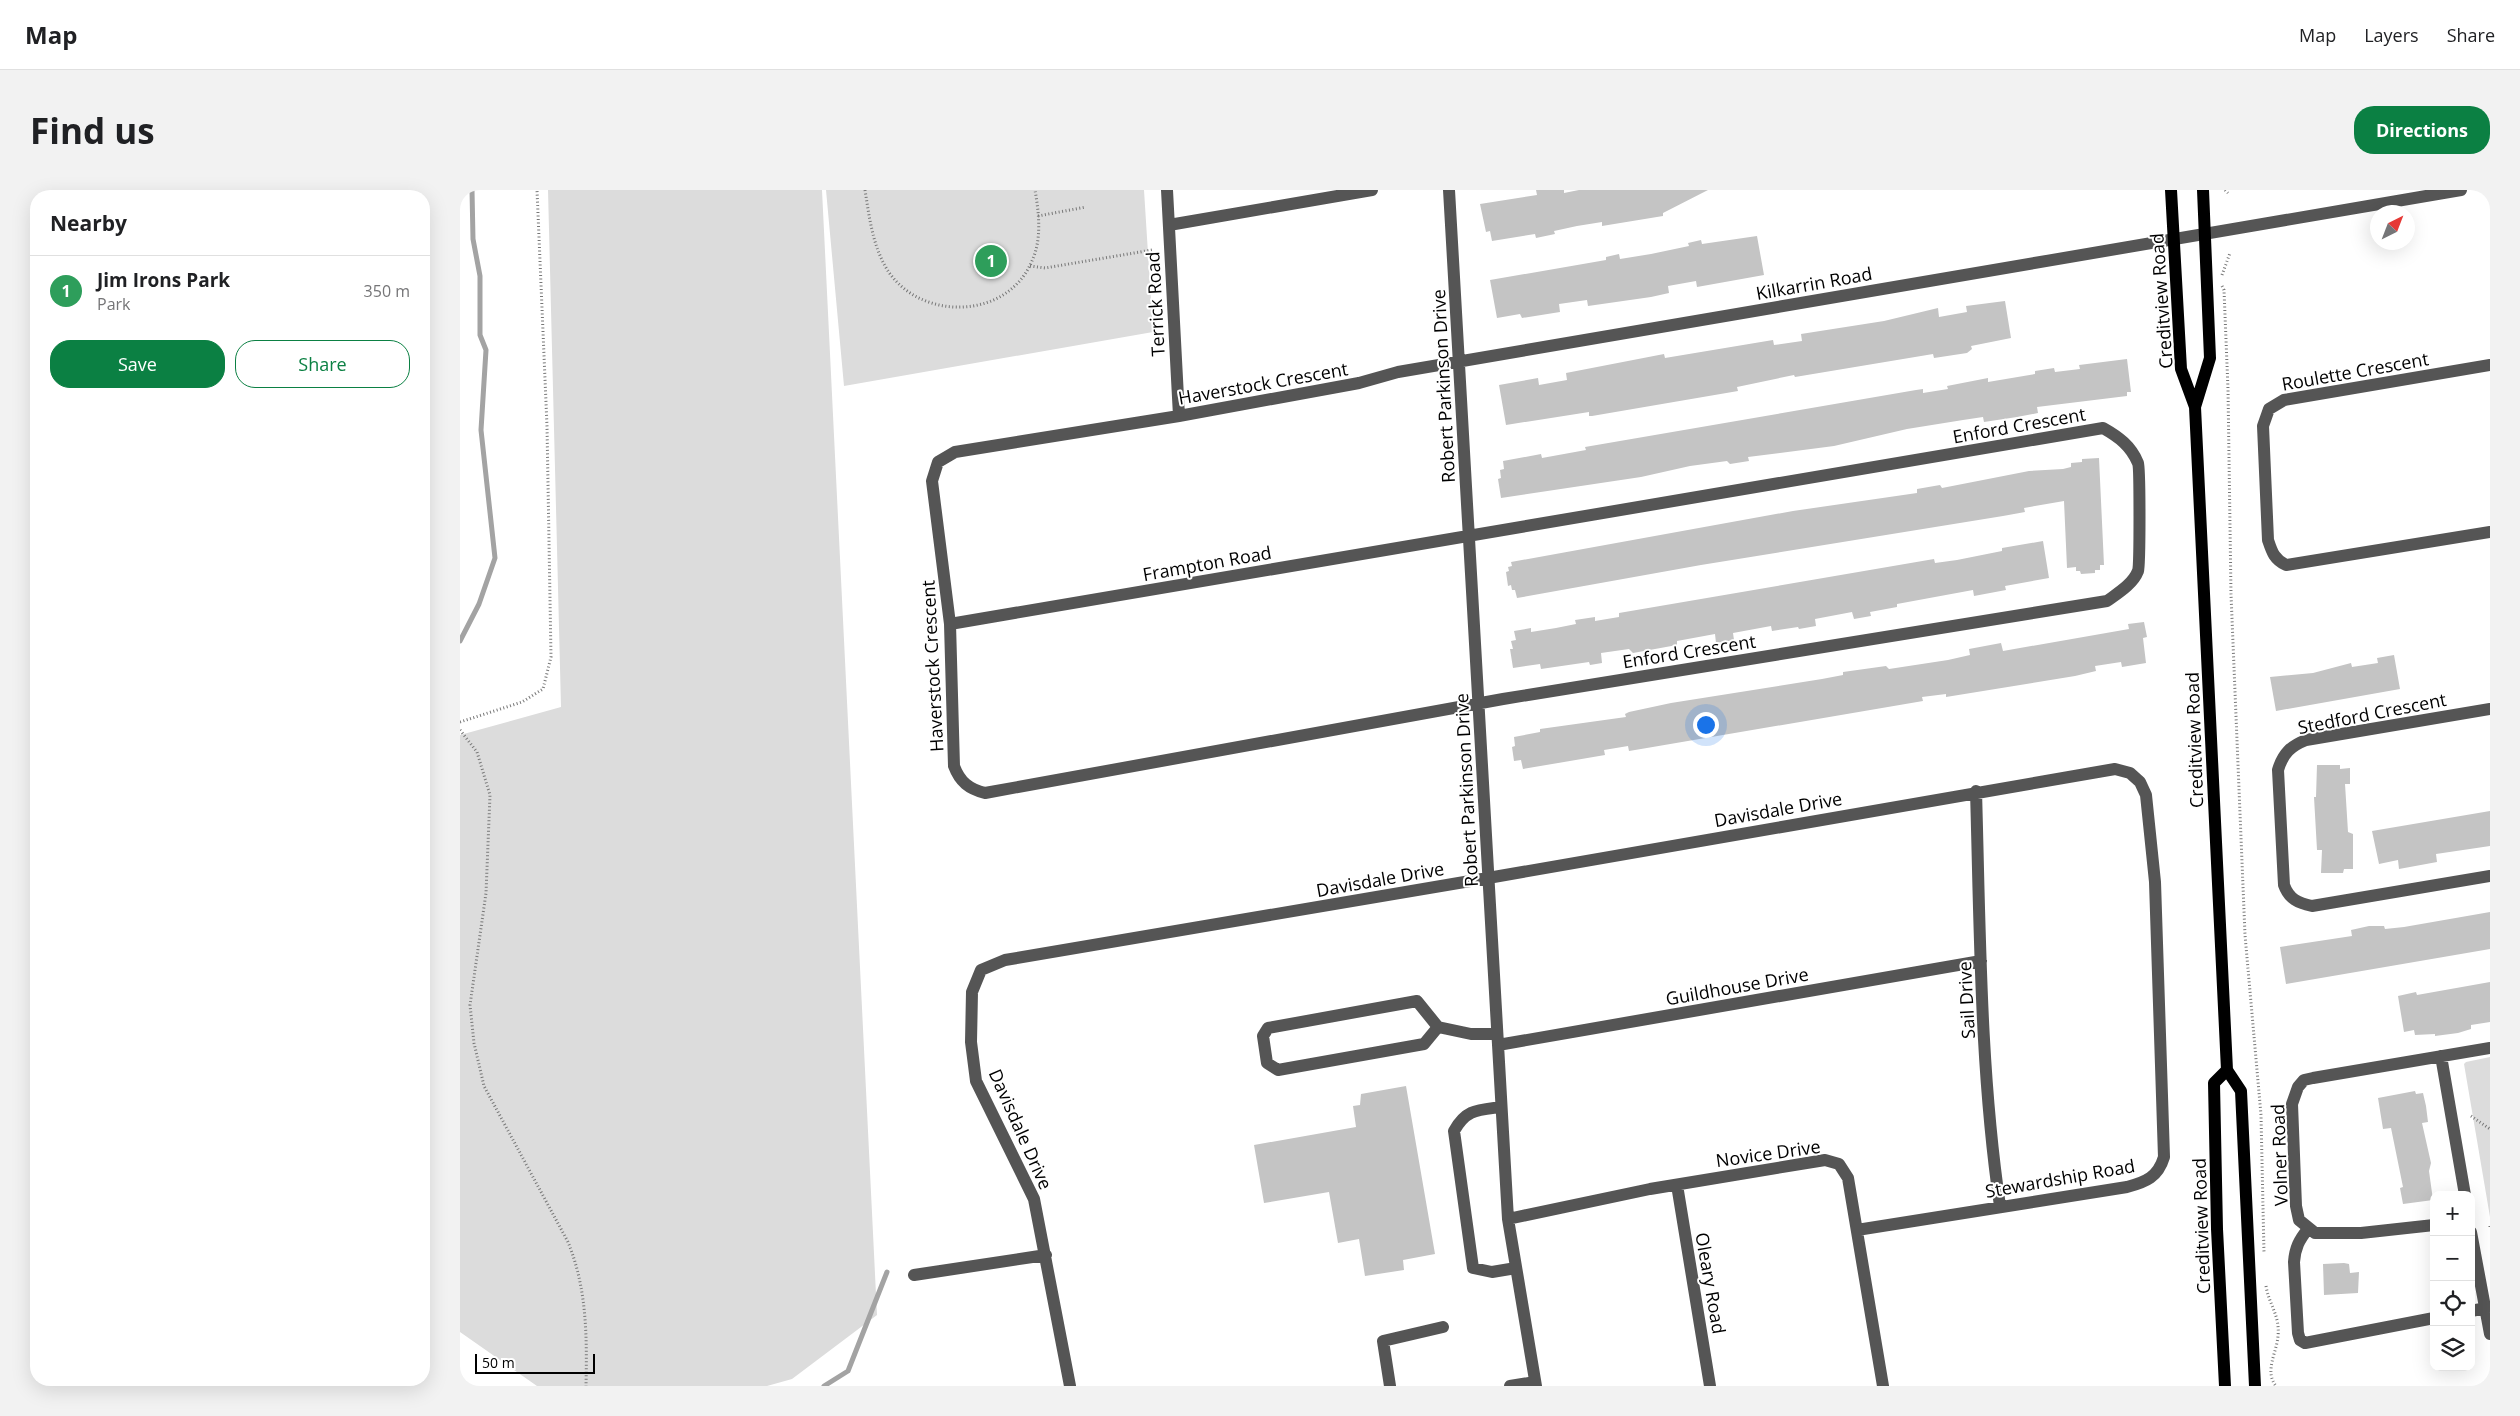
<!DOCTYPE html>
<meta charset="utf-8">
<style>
:root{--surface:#fff;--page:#f2f2f2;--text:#202124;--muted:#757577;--line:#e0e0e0;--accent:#0b8043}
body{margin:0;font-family:"Open Sans",sans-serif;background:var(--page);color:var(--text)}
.controls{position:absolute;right:15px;bottom:15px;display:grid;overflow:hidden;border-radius:10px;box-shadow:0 5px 20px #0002}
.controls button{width:45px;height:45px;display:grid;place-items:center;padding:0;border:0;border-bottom:1px solid var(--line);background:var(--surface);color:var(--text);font:25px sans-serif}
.compass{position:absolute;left:1910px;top:15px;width:45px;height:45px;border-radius:50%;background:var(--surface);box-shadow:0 5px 20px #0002;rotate:42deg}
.scale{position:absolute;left:15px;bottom:12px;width:120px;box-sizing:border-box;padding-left:5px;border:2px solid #000;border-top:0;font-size:14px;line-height:18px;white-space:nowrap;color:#000;-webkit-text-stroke:4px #fff;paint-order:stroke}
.you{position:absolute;left:1245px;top:534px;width:18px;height:18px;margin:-12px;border:4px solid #fff;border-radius:50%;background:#1a73e8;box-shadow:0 0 0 8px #1a73e833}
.badge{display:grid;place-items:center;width:32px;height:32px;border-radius:50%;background:var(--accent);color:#fff;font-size:16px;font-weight:700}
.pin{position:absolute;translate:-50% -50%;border:2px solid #fff;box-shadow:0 1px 5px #0006}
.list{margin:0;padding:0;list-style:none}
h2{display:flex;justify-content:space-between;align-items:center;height:65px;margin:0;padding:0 20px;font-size:21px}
h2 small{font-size:16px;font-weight:400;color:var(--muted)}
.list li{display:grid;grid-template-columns:32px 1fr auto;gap:15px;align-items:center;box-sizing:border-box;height:70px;padding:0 20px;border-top:1px solid var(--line)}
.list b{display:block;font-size:19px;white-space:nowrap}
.list p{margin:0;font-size:16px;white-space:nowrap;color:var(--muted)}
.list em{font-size:16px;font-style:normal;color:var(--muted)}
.actions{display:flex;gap:10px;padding:15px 20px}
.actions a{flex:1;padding:11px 0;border:1px solid var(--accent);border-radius:20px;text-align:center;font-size:18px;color:var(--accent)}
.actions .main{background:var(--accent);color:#fff}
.icon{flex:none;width:28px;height:28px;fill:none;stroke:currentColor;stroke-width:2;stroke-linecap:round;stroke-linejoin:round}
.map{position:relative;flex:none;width:2030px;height:1196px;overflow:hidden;border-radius:20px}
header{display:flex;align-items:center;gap:30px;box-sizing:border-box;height:70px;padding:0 25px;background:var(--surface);border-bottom:1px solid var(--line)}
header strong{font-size:24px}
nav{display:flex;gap:28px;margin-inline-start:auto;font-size:18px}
.intro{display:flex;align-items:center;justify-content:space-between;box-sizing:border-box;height:120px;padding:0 30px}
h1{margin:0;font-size:35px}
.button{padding:12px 22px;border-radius:20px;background:var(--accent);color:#fff;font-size:18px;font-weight:700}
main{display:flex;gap:30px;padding:0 30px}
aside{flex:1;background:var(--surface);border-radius:20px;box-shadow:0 5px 20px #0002}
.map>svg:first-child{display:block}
.green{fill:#dcdcdc}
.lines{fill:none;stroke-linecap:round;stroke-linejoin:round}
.stream{stroke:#a3a3a3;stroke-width:5}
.building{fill:#c4c4c4}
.path{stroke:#777;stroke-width:3;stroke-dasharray:1 2.5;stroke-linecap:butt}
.minor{stroke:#555;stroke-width:12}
.major{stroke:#000;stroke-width:12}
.labels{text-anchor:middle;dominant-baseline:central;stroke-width:4;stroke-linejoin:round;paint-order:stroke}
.street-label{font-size:18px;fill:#000;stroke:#fff}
</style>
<header>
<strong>Map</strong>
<nav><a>Map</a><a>Layers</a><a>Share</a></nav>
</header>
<div class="intro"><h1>Find us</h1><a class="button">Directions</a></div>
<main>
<aside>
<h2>Nearby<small></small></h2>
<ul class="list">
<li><span class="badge" style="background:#2e9e5b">1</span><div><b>Jim Irons Park</b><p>Park</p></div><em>350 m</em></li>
</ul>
<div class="actions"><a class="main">Save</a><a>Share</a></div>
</aside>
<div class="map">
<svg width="2030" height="1196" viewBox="0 0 2030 1196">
<rect width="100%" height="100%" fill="#fff"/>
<!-- green -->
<path class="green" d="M88,0H362L417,1125L332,1189L307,1196H77L0,1142V545L101,517Z
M366,0H684L693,142L384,196Z
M2030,867V1027L2004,874L2006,872Z"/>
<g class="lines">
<!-- stream -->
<path class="stream" d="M0,451L19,414L35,368L21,240L26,160L20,145V86L13,49L12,0
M364,1196L388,1181L427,1082"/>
</g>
<!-- building -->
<path class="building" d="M1076,0H1104V3L1119,0H1248L1203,23V26L1142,36V32L1117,36L1094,41L1095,44L1076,48L1075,44L1032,51L1030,41L1026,42L1020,14L1077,5Z
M1297,46L1304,85L1237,97L1236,91L1208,96L1209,103L1191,107L1128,116L1127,110L1099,114L1100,122L1062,128L1060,124L1037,128L1030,90L1146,70V67L1159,64L1160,69L1191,64L1229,56L1228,53L1241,50L1242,54Z
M1545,111L1551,148L1511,156L1512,159L1507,163L1474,168L1473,164L1335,187L1334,185L1277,197L1278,201L1167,220L1132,226H1129V222L1046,235L1039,195L1078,188L1079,195L1107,190L1106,183L1204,164L1205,168L1313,150L1314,155L1342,151L1341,144L1424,131L1478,118L1479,127L1507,122L1506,116Z
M1667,169L1671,202H1667V206L1577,217L1578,223L1557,227L1524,232L1523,227L1503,230L1447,239L1374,256L1288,267L1289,271L1270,274L1267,271L1230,276L1181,287L1041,308L1038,289L1041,288L1040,280L1044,279L1043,271L1081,264L1082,268L1126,260L1125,257L1456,200L1463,199V203L1488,199L1487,196L1528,188V192L1575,184V181L1594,178L1595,182L1620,179L1619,175Z
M1639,268L1644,375H1640V380H1635V383L1621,384L1620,381H1616V377L1607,378L1604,311L1564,318L1565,322L1543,326L1241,375L1057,408L1055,400H1052L1051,395L1048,396L1046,382L1049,381L1048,377L1052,376L1051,372L1333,321L1457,303V299L1480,295L1482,298L1569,281L1603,279L1611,277V273L1622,272V269Z
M1583,351L1589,388L1545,396L1546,400L1514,406L1513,400L1437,414V417L1410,422L1411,426L1394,429L1392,422L1355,429L1356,436L1339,439L1338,437L1312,441L1311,436L1273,443L1274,450L1271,451L1256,453L1255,444L1217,451V455L1173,463L1169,459L1141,463L1142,473L1130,475L1129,472L1081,479L1080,474L1053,478L1050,459H1053L1051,451L1056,450L1054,441L1071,438V442L1096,438L1116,434L1115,430L1135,427V431L1159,427V423L1474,369L1475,373L1497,370L1542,361V358Z
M1684,432L1687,447L1683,448L1686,473L1662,477L1661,472L1635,476L1636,481L1615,486L1486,507V504L1462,507L1463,511L1181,559L1169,561L1168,556L1144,560L1145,565L1063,579L1061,570L1054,571L1052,557L1055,556L1054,547L1080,542V539L1166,527L1165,524L1169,522L1211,513L1362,489L1383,485V482L1426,476L1429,479L1488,470L1510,465L1509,459L1541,453L1543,461L1669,439L1668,434Z
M1934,465L1940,499L1816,521L1810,487L1853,483L1891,473L1892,477L1918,473L1917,468Z
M1857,575H1880V579L1890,578V594H1885L1888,642L1893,644V679H1884L1883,683H1861L1862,660H1857L1854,607H1856Z
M2030,621V656L1976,664L1977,672L1939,679L1938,670L1919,674L1912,641Z
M2030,722V759L1826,794L1820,757L1892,746L1891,740L1909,736H1924L1925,739L1944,737Z
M2030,792V832L2011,835V839L1998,843L1975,846V844L1955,845L1954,840L1944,842L1938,806L1956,802L1957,805Z
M946,896L975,1064L943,1070L944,1080L905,1086L899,1049L878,1053L869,1002L804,1013L794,955L896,937L893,916L900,915L901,904Z
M1955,901L1956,904L1963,903L1966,916L1968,932L1962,933L1971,973L1969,981L1973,1010L1943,1014L1940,998L1943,997L1931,938L1923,939L1918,908Z
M1884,1073L1889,1074L1890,1083L1899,1082L1898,1103L1864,1105L1863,1074Z"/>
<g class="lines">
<!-- path -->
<path class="path" d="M405,0C409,25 412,51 424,74C453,131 546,133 572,71C582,49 579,23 575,0
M1765,0L1768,3
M578,26L626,17
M570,76L585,78L692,60
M1762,85L1770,63
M1762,96L1764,100L1768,199L1771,404L1785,745L1801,925L1804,1063
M0,532L62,512L83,499L91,467L87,236L77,0
M0,540L17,562L30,605L26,703L10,815L14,853L24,896L108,1052C127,1099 127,1146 126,1196
M2011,926L2030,939
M2030,1037V1036
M1806,1096C1809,1115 1820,1125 1818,1146C1817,1162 1804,1181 1816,1196"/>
<!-- minor -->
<path class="minor" d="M707,0L719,226
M989,0L1048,1029L1076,1196
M709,35L912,0
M2030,175L1824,210L1809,219L1803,236L1808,350C1812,362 1814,369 1826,375L2030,342
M490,434L1643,238C1659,247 1671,256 1678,273C1680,278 1680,375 1678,381C1673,394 1658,403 1647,411L1043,509L525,603C509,599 500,592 494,576L490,434L472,291L478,272L495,262L719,226L899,193L938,182L2001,0
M2030,519L1846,550C1831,556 1823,563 1818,580L1824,695C1829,709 1838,713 1852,716L2030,686
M1516,601C1520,739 1520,880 1540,1016
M978,837L964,854L818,880L807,873L803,846L808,838L957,811L978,837L1011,844H1037
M1038,855L1521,771
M1981,866L2005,1005
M1041,917C1018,920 1006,919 994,941L1013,1078L1032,1082L1056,1078
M1217,995L1250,1196
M1048,1029L1190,999L1365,970L1379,974L1388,988L1423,1196
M1974,1035L1901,1043H1855L1839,1030L1836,1016L1832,914L1838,897L1844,890L1853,888L2030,858
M1848,1039C1839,1050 1835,1058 1834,1072L1838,1143L1840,1150L1845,1153L1974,1128
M2011,1042L2030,1144
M454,1085L586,1065
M2011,1121L2026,1118
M610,1196L574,1009L516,891L511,852L512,802L521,780L545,770L1028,688L1655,579L1670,583L1680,592L1686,605L1695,692L1704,967C1698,987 1686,992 1667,997L1397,1040
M930,1196L923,1151L983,1137
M1050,1196L1075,1192"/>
<!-- major -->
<path class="major" d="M1711,0L1721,179L1735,217L1767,880L1781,901L1795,1196
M1735,217L1750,168L1743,0
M1765,1196L1757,1039L1754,893L1767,880"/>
</g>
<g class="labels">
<!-- street labels -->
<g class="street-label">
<text transform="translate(1354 93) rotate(-10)">Kilkarrin Road</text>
<text transform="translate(1701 111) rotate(-94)">Creditview Road</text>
<text transform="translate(695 114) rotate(-93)">Terrick Road</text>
<text transform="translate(1895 181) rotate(-10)">Roulette Crescent</text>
<text transform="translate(803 193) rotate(-10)">Haverstock Crescent</text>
<text transform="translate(983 196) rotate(-93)">Robert Parkinson Drive</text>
<text transform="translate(1559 235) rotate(-10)">Enford Crescent</text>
<text transform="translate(747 373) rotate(-10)">Frampton Road</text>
<text transform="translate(1229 461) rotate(-9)">Enford Crescent</text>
<text transform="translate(472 476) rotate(-93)">Haverstock Crescent</text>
<text transform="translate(1912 523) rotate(-11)">Stedford Crescent</text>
<text transform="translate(1734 550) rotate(-92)">Creditview Road</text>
<text transform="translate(1006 600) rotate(-93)">Robert Parkinson Drive</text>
<text transform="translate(1318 619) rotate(-10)">Davisdale Drive</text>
<text transform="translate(920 689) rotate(-10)">Davisdale Drive</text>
<text transform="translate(1277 796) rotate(-10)">Guildhouse Drive</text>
<text transform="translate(1506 810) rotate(-93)">Sail Drive</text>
<text transform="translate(561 939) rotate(66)">Davisdale Drive</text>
<text transform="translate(1308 963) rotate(-8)">Novice Drive</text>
<text transform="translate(1819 965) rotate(-92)">Volner Road</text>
<text transform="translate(1600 988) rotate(-10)">Stewardship Road</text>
<text transform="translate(1741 1036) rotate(-92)">Creditview Road</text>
<text transform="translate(1251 1093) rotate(80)">Oleary Road</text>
</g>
</g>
</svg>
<div class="controls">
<button>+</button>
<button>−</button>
<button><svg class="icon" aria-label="locate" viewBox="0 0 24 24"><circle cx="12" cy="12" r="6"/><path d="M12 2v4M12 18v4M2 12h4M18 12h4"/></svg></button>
<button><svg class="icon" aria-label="layers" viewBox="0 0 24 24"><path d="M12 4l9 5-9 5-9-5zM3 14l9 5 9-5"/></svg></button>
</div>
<svg class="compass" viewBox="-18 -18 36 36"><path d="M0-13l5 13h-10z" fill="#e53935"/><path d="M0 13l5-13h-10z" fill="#757577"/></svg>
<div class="scale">50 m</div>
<div class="you"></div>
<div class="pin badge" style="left:531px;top:71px;background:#2e9e5b">1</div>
</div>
</main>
